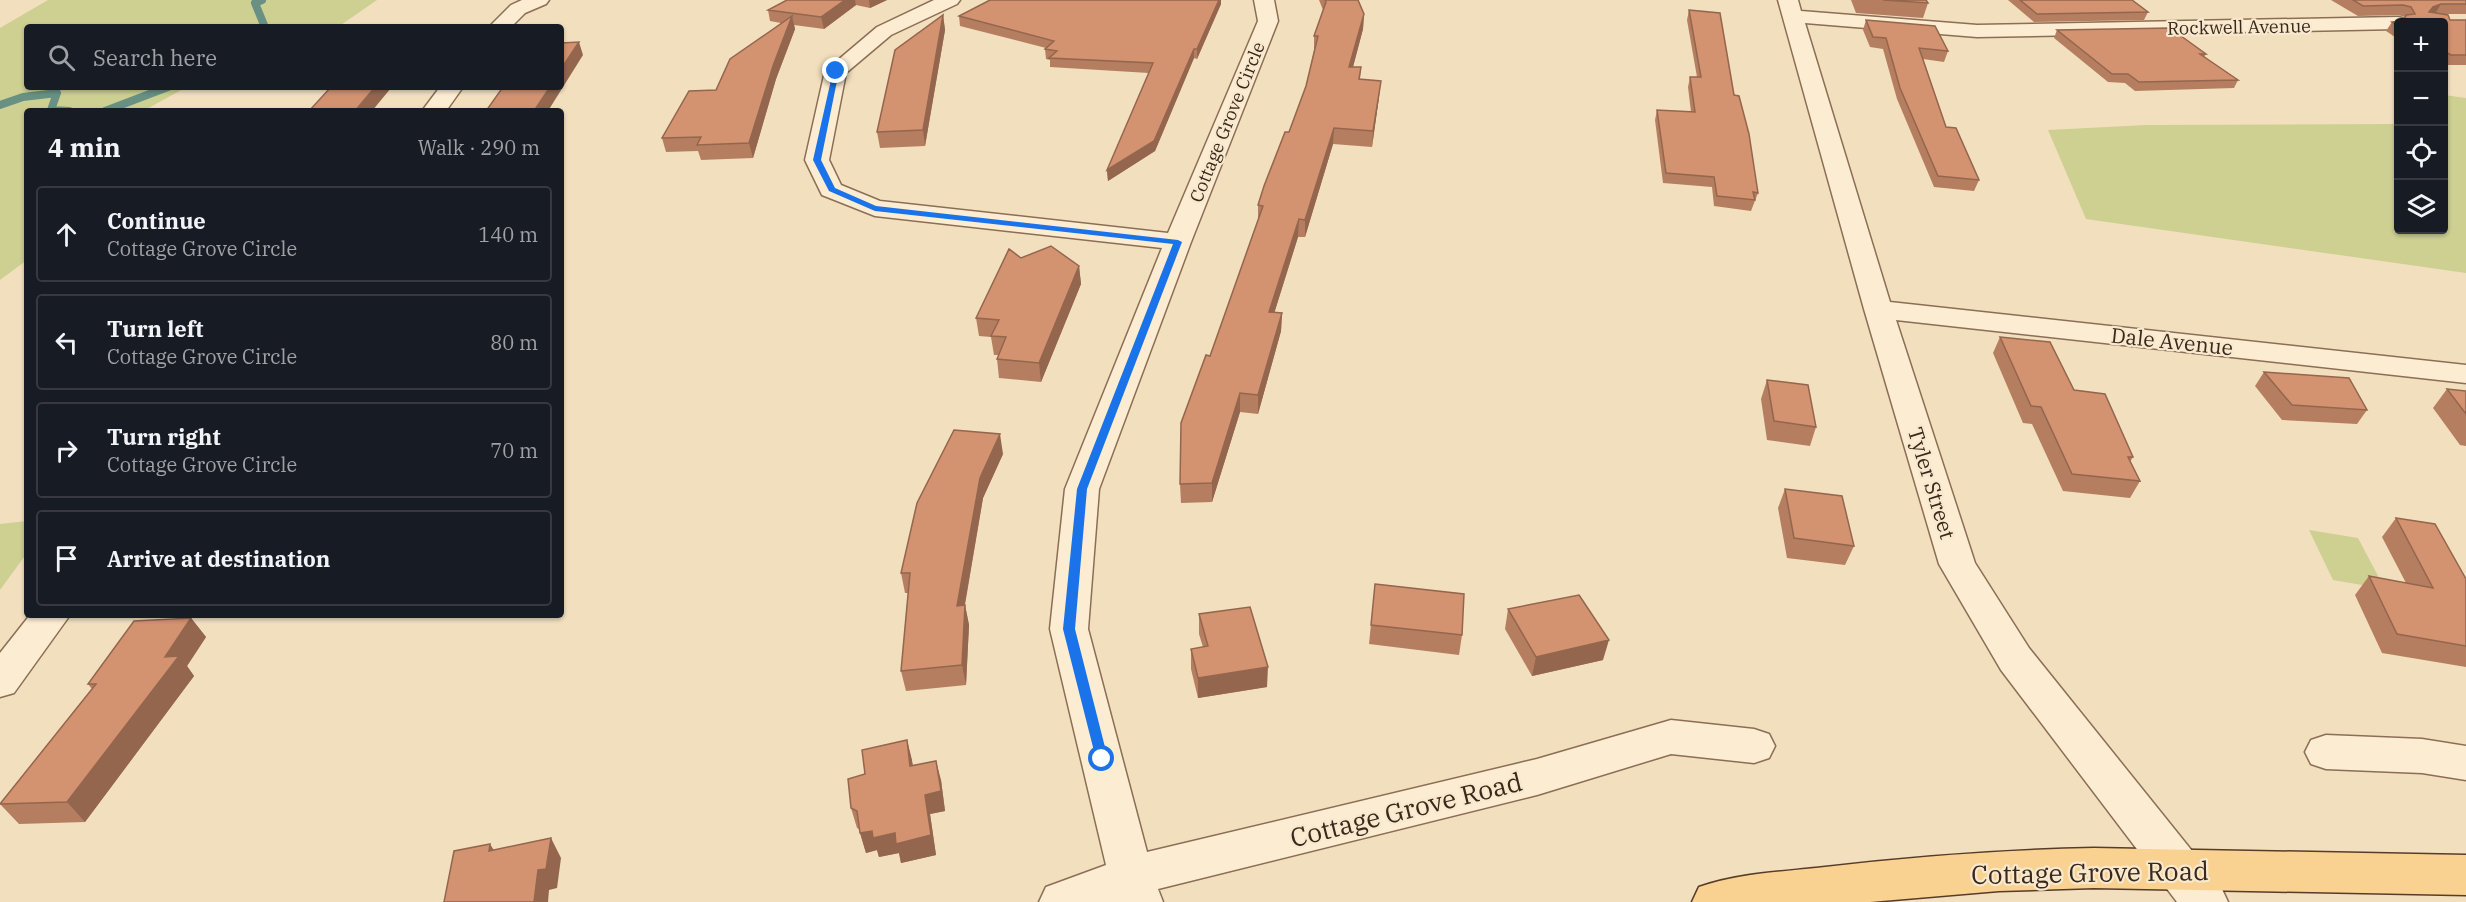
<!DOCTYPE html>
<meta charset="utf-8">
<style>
:root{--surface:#171b24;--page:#242831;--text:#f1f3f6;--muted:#9ea1a6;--line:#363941}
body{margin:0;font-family:"IBM Plex Serif",serif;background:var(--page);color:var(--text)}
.controls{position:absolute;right:18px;top:18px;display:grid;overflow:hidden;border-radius:6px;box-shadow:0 2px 4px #0004}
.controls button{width:54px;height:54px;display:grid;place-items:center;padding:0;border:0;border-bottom:2px solid var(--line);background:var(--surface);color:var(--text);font:30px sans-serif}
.stop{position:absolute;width:18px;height:18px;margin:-14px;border:4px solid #1a73e8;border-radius:50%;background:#fff}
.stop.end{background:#1a73e8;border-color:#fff;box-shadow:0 2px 6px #0008}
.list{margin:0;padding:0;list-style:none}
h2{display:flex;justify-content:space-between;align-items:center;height:78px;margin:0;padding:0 24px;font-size:26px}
h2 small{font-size:20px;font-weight:400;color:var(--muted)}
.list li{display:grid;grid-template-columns:39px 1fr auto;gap:18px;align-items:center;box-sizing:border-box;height:96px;margin:0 12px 12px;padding:0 12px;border:2px solid var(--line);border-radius:6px}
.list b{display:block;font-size:22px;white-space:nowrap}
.list p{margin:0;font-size:20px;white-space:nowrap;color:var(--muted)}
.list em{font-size:20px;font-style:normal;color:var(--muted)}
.icon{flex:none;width:33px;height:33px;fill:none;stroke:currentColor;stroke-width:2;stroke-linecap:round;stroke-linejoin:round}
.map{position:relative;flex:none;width:2466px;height:902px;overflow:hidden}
.search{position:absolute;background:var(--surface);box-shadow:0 2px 4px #0004;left:24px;top:24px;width:540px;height:66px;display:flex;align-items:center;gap:15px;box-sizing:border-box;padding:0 21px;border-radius:6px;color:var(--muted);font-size:22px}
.panel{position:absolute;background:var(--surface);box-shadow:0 2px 4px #0004;left:24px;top:108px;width:540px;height:510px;border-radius:6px}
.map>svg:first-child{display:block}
.green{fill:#cdd091}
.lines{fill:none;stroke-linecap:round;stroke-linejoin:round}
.stream{stroke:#689184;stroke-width:8}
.minor-casing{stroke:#8b6e55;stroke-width:3}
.major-casing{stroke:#583c2a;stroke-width:3}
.minor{fill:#fcecd2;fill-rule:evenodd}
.major{fill:#f9d191;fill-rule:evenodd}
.wall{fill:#b57e60}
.shaded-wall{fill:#94664e}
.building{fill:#d39270;stroke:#94664e;stroke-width:1.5}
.route{fill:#1a73e8}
.labels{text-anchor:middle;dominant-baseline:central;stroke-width:4.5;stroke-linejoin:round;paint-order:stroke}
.far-street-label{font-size:18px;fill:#39281b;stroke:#f8e9ce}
.street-label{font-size:21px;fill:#39281b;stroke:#f8e9ce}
.near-street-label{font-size:26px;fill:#39281b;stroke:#f8e9ce}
</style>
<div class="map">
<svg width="2466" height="902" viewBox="0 0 2466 902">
<rect width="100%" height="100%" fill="#f2dfbe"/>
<!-- green -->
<path class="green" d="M48,0H377L338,27H27V87H192L185,88L143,111H27V260L0,280V28Z
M2444,95L2466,98V273L2086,219L2048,130L2146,125L2398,124V230H2444Z
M27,521V553L0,590V524Z
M2309,530L2358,538L2385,589L2333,580Z"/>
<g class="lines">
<!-- stream -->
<path class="stream" d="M261,27L264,25L255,3L262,0
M0,105L23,97L57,93L51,110L69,111
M105,111L168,87"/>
<!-- minor casing -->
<g class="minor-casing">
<path id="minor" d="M522,0H549L546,4L525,13L511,27H489L511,5Z
M934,0H960L957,4L891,35L846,73L829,160L841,185L880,201L1168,233L1258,21L1254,0H1274L1278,21L1191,242L1099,489L1088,629L1147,852L1537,759L1671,720L1754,729L1769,734L1775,746L1769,758L1754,763L1671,754L1537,795L1158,889L1163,902H1039L1046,887L1106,865L1050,629L1065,489L1162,248L875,216L822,195L805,160L825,71L877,27Z
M1778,0H1798L1801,11L1977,25L2398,17L2405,19L2408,22H2398V29L1977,37L1805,23L1890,302L2466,365V383L1896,320L1975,563L2029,648L2221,887L2228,902H2177L2001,670L1939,564L1864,309Z
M440,87H463L446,111H422Z
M30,615H70L14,693L0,697V653Z
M2326,735L2422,739L2466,746V780L2422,773L2326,769L2311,764L2305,752L2311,740Z"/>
</g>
<!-- major casing -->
<g class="major-casing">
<path id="major" d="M2094,848L2466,855V895L2094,888L1999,891L1870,902H1692L1699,887C1735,874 1777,872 1816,868C1908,857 2001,850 2094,848Z"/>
</g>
<!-- minor -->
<use href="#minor" class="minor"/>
<!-- major -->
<use href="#major" class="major"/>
</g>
<!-- wall -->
<path class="wall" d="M787,0H887L870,8L856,5L824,29L794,25L795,29L776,79L753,158L701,160L698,151L666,152L662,138L716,90L781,23L770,21L768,10Z
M1319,0H1358L1364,14L1363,29L1353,67H1361L1360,79L1379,97L1372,147L1333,144L1305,237H1298L1274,313H1282L1281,331L1258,414L1240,412L1212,502L1181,503L1180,484L1210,356L1258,221V205L1289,132L1306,86L1314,51V36L1323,10Z
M1851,0H1926L1928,3L1923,18L1856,13Z
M2008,0H2132L2148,12L2144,20L2034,22Z
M2331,0H2466V14H2441L2450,20H2466V65H2445L2444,64V22H2398V39L2386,31L2392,22L2402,21L2405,17L2398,15L2358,16Z
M1221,4L1197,59L1194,58L1155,151L1108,181L1107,170L1149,73L1050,67V60L1046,59L1045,49L1046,48L960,26L959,16Z
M1689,10L1734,95L1758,193L1751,211L1714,206L1712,187L1663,183L1655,120L1657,110L1691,112L1688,87L1690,77H1697L1687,20Z
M943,15L945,30L925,146L880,148L877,132Z
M1866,20L1948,51L1944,62L1923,59L1946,127L1979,180L1974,191L1934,187L1897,99L1883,49L1870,47L1863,30Z
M2057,30L2206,54L2204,57L2238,80L2234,88L2135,91L2125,83L2108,82L2054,38Z
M1021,258L1079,266L1081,284L1041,382L999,378L997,359L999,355H994L991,337L979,336L976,318Z
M2000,337L2074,390L2133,457L2130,462L2140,481L2130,498L2063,491L2032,424L2023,423L1993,353Z
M2264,372L2367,410L2357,424L2282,420L2255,386Z
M1767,380L1816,427L1810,446L1767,440L1761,399Z
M2447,389L2466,391V446L2460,445L2433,408Z
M1003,454L983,498L965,605L969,625L966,685L906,691L901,671L908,593H905L901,573Z
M1785,489L1854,546L1845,565L1787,558L1778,508Z
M2396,518L2466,579V667L2382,653L2355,595L2369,576L2406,583L2382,537Z
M1375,584L1462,635L1459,655L1369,644Z
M1508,609L1603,660L1532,676L1505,629Z
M1199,614L1267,687L1198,698L1191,669V649L1203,647L1199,634Z
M191,618L206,637L187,666L194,676L85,822L19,824L0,804L92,689L88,684Z
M907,740L913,766L941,780L945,811L930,814L936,855L901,863L899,853L879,857L877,850L866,853L859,829L857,828L851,808L865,774Z"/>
<!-- shaded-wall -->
<path class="shaded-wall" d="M845,0H855L856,5L824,29L821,17Z
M869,0H887L870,8Z
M1219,0H1221V4L1197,59V49Z
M2441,4L2435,14L2427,17L2433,7Z
M1364,14L1363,29L1349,82V67Z
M943,15L945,30L925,146L923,130Z
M792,16L795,29L776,79L753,158L749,143L773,66Z
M579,42L583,55L548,111H534L550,87H561V69Z
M1194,49V58L1155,151L1108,181L1107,170Z
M1381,81L1379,97L1372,147L1373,131Z
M375,87H390L391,88L372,111H355Z
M1334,128L1333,144L1305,237V220Z
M1299,219L1298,237L1269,330V312Z
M1079,266L1081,284L1041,382L1039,363Z
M1282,313L1281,331L1258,414V395Z
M1240,393V412L1212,502V483Z
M1000,434L1003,454L983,498L961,626L957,606L980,478Z
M965,605L969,625L966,685L962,665Z
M191,618L206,637L187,666L194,676L85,822L67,802Z
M1609,640L1603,660L1532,676L1536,657Z
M1268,667L1267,687L1198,698V678Z
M907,740L912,760L915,786L910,766Z
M936,761L941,780L945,811L930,814L936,855L901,863L899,853L879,857L877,850L866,853L860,833L925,795Z
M551,838L561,858L557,888L549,890L548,902H534L538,870Z
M490,844L502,863L489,851Z"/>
<!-- building -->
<path class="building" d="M787,0H845L821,17L768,10Z
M990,0H1219L1197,49H1194L1154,141L1107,170L1153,63L1049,58L1057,51L1045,49L1054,41L959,16Z
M1325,0H1358L1364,14L1349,67H1361L1359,79L1381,81L1373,131L1334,128L1305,220L1299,219L1269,312L1282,313L1258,395L1240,393L1212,483L1180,484L1181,423L1206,355L1210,356L1263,206L1258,205L1264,186L1285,132H1289L1306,86L1318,36H1314L1326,2Z
M1883,0H1926L1928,3Z
M2020,0H2132L2148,12L2037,14Z
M2353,0H2466V4H2441L2433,7L2429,12L2448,15L2450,20H2466V55H2451L2444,51V22H2398V26L2392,22L2404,21L2406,15L2415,14L2411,7L2403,5L2363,6Z
M1689,10L1720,13L1734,95L1739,96L1749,134L1758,193L1753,192L1755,200L1717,196L1714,177L1666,173L1657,110L1695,112L1690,77H1701Z
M943,15L923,130L877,132L895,50Z
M792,16L773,66L749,143L697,145L701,137L662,138L689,91L716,90L730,59Z
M1866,20L1935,26L1948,51L1919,48L1946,127L1956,128L1979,180L1938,176L1900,88L1886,38L1873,37Z
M2170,28L2206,54H2200L2238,80L2139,82L2128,74H2112L2057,30Z
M579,42L561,69V43Z
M331,87H375L355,111H309Z
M503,87H550L534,111H486Z
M1051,246L1079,266L1039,363L997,359L1006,337L991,336L999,320L976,318L1009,249L1021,258Z
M2000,337L2050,342L2074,390L2105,394L2133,457H2128L2140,481L2072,474L2041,407L2031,406Z
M2264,372L2349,378L2367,410L2292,405Z
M1767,380L1808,385L1816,427L1774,421Z
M2447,389L2466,391V414Z
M954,430L1000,434L980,478L957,606L965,605L962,665L901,671L910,573H901L917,503Z
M1785,489L1842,496L1854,546L1794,538Z
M2396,518L2435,524L2466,579V646L2397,634L2369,576L2433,588Z
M1375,584L1464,594L1462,635L1371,625Z
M1579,595L1609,640L1536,657L1508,609Z
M1250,607L1268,667L1198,678L1191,649L1208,646L1199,614Z
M191,618L165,657L179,656L67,802L0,804L96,684H88L134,621Z
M907,740L910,766L936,761L941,791L925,795L931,835L896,844L895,833L873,838L872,831L860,833L857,811L851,808L848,779L865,774L862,750Z
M551,838L546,869L538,870L534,902H444L454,851L490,844L489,851Z"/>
<!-- route -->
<path class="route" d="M836,69L839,71L821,160L835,188L876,206L1178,240L1182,242L1087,489L1075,629L1108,759L1106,763L1102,765L1096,759L1063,629L1077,489L1173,244L875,211L829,191L813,160L833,71Z"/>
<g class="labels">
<!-- far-street labels -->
<g class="far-street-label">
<text transform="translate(2239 27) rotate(-1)">Rockwell Avenue</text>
<text transform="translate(1227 122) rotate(-68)">Cottage Grove Circle</text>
</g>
<!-- street labels -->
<g class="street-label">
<text transform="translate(2172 341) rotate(6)">Dale Avenue</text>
<text transform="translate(1932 483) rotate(73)">Tyler Street</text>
</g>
<!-- near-street labels -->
<g class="near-street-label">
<text transform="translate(1406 809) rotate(-14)">Cottage Grove Road</text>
<text transform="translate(2090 872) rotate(-1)">Cottage Grove Road</text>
</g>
</g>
</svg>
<div class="controls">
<button>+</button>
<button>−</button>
<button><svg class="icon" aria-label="locate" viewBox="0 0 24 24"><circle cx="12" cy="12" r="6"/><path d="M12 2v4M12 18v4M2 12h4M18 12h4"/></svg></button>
<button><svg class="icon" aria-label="layers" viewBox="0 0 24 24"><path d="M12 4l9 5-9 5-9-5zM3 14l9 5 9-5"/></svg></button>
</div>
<div class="stop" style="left:1102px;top:759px"></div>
<div class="stop end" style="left:836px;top:71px"></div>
<div class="search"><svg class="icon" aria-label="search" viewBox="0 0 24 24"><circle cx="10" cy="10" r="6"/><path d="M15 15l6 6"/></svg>Search here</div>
<section class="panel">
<h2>4 min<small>Walk · 290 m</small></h2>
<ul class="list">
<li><svg class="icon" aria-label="ahead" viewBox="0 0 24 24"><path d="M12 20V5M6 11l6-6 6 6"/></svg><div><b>Continue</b><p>Cottage Grove Circle</p></div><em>140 m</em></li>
<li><svg class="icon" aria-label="left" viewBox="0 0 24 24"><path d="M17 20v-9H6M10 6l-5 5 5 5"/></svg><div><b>Turn left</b><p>Cottage Grove Circle</p></div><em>80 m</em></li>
<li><svg class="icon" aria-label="right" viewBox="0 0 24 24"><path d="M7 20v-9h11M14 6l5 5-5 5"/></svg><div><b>Turn right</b><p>Cottage Grove Circle</p></div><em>70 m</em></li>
<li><svg class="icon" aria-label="arrive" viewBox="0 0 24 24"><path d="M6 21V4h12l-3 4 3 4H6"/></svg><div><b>Arrive at destination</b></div></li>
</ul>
</section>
</div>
